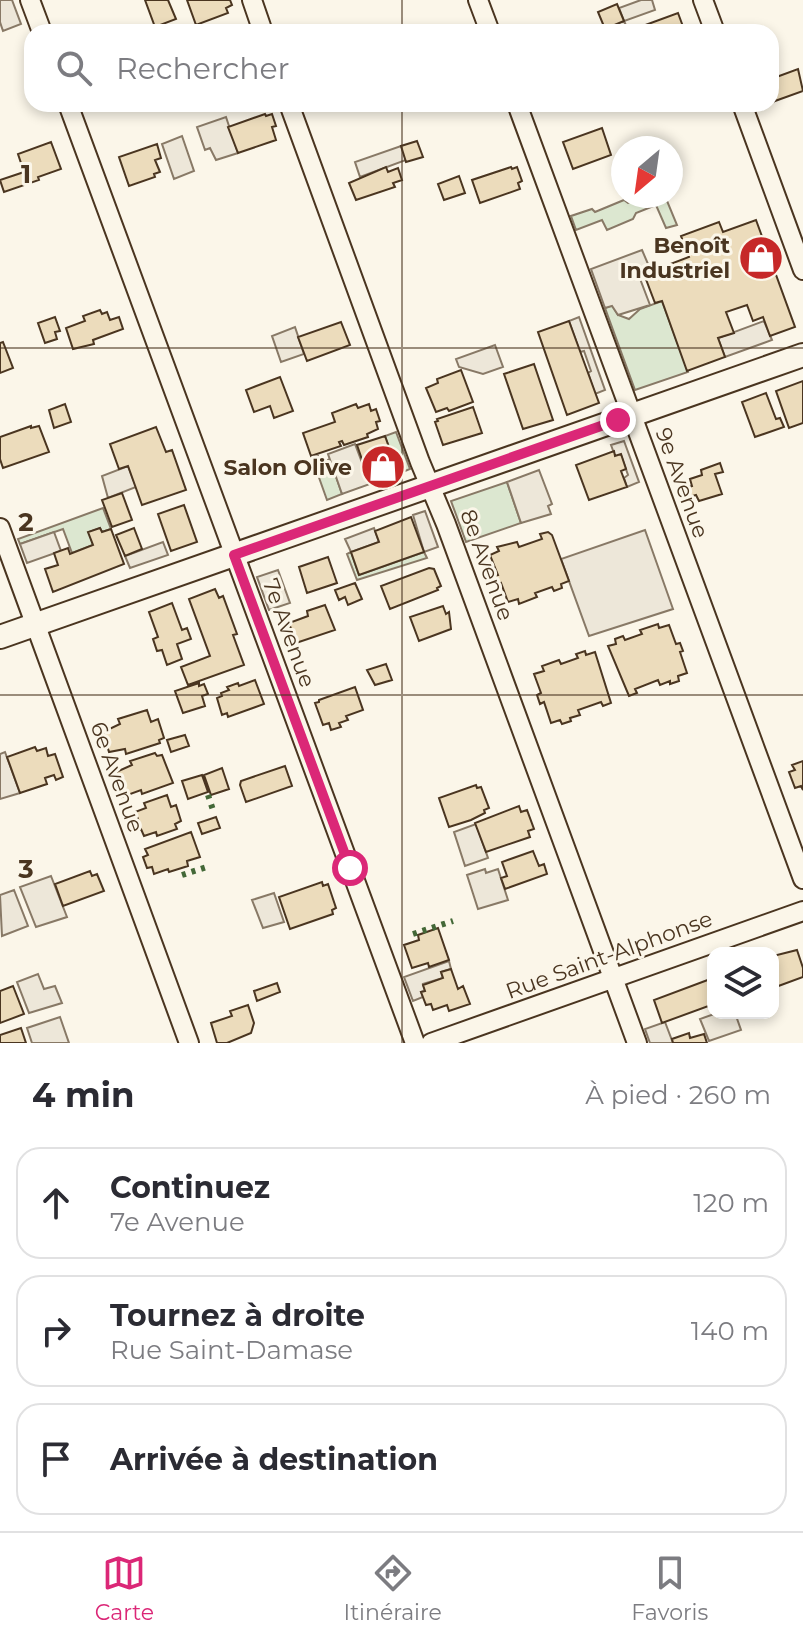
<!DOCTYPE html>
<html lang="fr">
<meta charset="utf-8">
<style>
:root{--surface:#fff;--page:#f7f7f7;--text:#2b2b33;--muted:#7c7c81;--line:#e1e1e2;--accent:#db2777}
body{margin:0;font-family:Montserrat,sans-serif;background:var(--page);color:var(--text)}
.controls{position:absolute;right:24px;bottom:24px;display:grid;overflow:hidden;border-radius:16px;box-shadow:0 4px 12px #0003}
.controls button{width:72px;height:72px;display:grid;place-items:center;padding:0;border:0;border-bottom:2px solid var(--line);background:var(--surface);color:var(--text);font:40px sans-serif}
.compass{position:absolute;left:611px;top:136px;width:72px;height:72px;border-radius:50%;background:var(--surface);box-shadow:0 4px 12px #0003;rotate:209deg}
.stop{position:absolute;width:24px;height:24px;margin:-18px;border:6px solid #db2777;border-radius:50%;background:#fff}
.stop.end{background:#db2777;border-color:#fff;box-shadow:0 2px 8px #0008}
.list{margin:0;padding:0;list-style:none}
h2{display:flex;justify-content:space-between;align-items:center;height:104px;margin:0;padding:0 32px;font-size:34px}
h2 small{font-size:26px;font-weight:400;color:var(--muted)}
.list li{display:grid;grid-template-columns:52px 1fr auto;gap:24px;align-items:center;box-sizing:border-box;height:112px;margin:0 16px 16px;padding:0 16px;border:2px solid var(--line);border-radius:24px}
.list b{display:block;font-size:30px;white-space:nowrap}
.list p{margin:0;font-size:26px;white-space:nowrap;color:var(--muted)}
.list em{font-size:26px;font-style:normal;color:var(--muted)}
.icon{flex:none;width:44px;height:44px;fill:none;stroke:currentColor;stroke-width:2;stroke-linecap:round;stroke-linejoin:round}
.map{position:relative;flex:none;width:803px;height:1043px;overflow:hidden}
.search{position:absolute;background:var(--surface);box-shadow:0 4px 12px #0003;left:24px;right:24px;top:24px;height:88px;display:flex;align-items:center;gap:20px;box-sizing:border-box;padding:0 28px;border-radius:24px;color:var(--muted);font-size:30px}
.sheet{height:488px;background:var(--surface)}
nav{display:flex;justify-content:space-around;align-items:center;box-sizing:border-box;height:112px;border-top:2px solid var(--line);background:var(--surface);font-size:22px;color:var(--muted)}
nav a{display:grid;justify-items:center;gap:4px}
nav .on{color:var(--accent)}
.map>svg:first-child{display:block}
.green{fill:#dce7d0;stroke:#887966;stroke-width:2}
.parking{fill:#ede7d9;stroke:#887966;stroke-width:2}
.building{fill:#ecdcbc;stroke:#4a3520;stroke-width:2}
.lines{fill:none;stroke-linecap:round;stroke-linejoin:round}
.minor-casing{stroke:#4a3520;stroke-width:22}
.tertiary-casing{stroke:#4a3520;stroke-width:26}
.minor{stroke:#fbf6e9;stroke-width:18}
.tertiary{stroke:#fbf6e9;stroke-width:22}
.hedge{stroke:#436837;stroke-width:6;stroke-dasharray:4 6;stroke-linecap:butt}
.route{stroke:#db2777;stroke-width:10}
.grid{fill:none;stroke:#4a3520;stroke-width:2;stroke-opacity:0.55}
.labels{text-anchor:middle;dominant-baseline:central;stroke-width:6;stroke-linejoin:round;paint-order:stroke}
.poi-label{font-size:22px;font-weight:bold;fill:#4a3520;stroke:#fbf6e9;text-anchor:end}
.street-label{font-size:22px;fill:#4a3520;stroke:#fbf6e9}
.grid-label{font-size:26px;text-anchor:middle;font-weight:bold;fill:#4a3520;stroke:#fbf6e9;stroke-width:6;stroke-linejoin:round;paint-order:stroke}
</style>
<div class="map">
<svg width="803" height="1043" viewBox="0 0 803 1043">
<rect width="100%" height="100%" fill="#fbf6e9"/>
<!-- green -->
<path class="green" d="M648,196H665L677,225L666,228L656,205L636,213L633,219L607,230L602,220L576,230L571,216L592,209L595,212L624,200L628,203Z
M662,301L688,372L635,390L605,308L612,305L618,315L629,319L640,309Z
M396,432L410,469L391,477L388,470L395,464L385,436Z
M318,456L320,463L330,459L342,494L327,500L312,458Z
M507,482L521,523L466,542L451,501Z
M103,508L111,529L102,532L100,528L89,532L93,545L72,553L63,529L20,544L18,539Z
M351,552L359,575L424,552L427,558L357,580L347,554Z"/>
<!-- parking -->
<path class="parking" d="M0,0H12L21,24L3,31L0,22Z
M641,0H652L655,10L624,21L629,32H608L606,28L624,21L619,8Z
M226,117L238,153L216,160L210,148L205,150L197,127Z
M182,136L194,171L174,179L162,144Z
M401,146L406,160L360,177L355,162Z
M642,250L651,271L639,276L650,305L618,315L612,306L605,308L591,269Z
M579,317L605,390L595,394L588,373L591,371L584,351L580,352L569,321Z
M764,321L772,340L725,357L718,338Z
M295,327L304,354L281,362L272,336Z
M495,345L503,367L483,374L459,367L456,359Z
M624,441L639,482L627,487L624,478L628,475L621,455L615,456L611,445Z
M355,444L370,484L342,494L328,454Z
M128,466L136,487L108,498L102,476Z
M539,470L552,504L548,506L551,514L521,523L507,482Z
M425,511L438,547L424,552L413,515Z
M374,528L379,542L351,552L345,539Z
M645,530L673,609L589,636L561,559Z
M54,532L61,551L27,563L20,544Z
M163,542L168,555L130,568L125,556Z
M278,570L290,603L269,610L257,577Z
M5,752L20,793L0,799V754Z
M476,824L488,858L465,866L454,832Z
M485,869L486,873L498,869L508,900L478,909L467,875Z
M51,876L67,917L36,927L20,887Z
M14,890L28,926L2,936L0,895Z
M274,893L284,922L263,928L252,900Z
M449,961L451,969L441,972L443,978L423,984L425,991L421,992L423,997L413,1001L404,977Z
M38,974L44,989L55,986L62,1003L29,1013L17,982Z
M717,1013H735L741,1030L709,1041L700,1019Z
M60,1017L69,1043H32L27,1028Z
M665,1022L673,1043H650L645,1029Z"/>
<!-- building -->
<path class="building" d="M145,0H168L176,19L155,27Z
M187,0H230L232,5L226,8L228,13L196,25Z
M617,4L624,21L605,29L598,12Z
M678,13L685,32L629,31Z
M798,69L803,91L775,101V99L771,100V79Z
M265,114L266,116L272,114L276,126L272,127L276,140L238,153L228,127Z
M602,128L611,155L573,169L563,142Z
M417,141L423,157L406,162L401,146Z
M51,142L61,169L38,177L39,180L4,192L0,180L24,172L18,154Z
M157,144L161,158L155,160L160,172L154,174L155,177L129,186L119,157Z
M386,167L388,172L398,168L402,180L393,183L395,187L356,200L349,183Z
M511,167L512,169L517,167L522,181L518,183L520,189L480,203L472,180Z
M459,176L465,193L444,200L438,184Z
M756,220L795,327L770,336L763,317L753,321L747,305L726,312L734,333L718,338L725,357L687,371L662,301L655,303L644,274L689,257L681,236L719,222L723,232Z
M100,310L102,314L107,312L110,320L119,317L123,329L93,340L94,344L73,349L66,328L85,321L83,316Z
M55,317L60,331L55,332L57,339L45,343L38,323Z
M569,321L599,403L567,415L538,332Z
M341,322L350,345L307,361L298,337Z
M3,342L13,368L0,373V343Z
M534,364L553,420L523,429L504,374Z
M461,370L473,402L449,411L447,408L436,412L426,388L438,383L437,379Z
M280,377L293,411L274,418L270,406L254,412L246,390Z
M803,381V423L789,428L776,391Z
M766,393L776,419L780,418L784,427L755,437L742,402Z
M65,404L71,422L54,428L49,410Z
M356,404L358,408L369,404L371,411L376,409L380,421L376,422L378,429L367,434L368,437L344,445L342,441L339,442L341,446L311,456L303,433L335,422L332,413Z
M473,407L482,433L443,445L435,422L438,421L437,419Z
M31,426V428L39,426L49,452L3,468L0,459V437Z
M156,427L166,452L172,450L186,490L142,505L128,466L119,469L110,444Z
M385,436L395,464L386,467L387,472L378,475L376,471L367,474L357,445Z
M614,451L615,456L621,454L626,469L621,471L627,487L589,500L576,465Z
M720,463L723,472L715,474L722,494L699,501L696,495L689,497L686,488L692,486L690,479L702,475L701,470Z
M122,493L132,520L112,527L102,500Z
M184,505L197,542L171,551L158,514Z
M411,517L424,552L359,575L351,552L379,542L375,531Z
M100,528L102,532L111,529L124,564L53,592L45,569L58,565L54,553L68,548L70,554L93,545L88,532Z
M134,528L142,549L125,556L116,535Z
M548,532L552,535L569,581L561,584L562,588L554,591L552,587L535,593L537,597L519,604L518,599L508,602L501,583L497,585L494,576L498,575L490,555L499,551L497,547L517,542L519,547L542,539L540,534Z
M328,557L337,583L307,593L299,567Z
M429,568L434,569L441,586L437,588L438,590L390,609L381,586Z
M355,583L362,599L348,605L345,597L339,600L335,590Z
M215,589L219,598L223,596L237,634L233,635L244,665L188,685L181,667L210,656L189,599Z
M172,603L182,630L187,628L191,639L177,644L182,659L167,665L162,650L157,651L153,639L158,637L149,612Z
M325,605L335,630L296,643L289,623L308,616L307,611Z
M443,606L446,614L449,612L451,629L419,641L410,617Z
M658,624L659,628L669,625L676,644L680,643L683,651L680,652L687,673L678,676L679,681L670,684V681L660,685L658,680L635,689L637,693L629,696L608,646L616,644L615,639L623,636L625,640L642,634L640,630Z
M585,651L586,655L595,652L611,703L603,706L601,702L578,710L580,715L570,718L571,721L562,724L560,720L551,723L544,702L540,704L537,695L541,693L534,674L544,671L542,666L559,660L561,664L578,658L576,654Z
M386,664L392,680L375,685L367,670Z
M255,680L264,704L228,717L227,713L222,715L217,698L222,696L221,693L229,690L227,687L238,683L239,686Z
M199,683V686L204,684L208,694L202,696L205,706L183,713L175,691Z
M355,687L363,710L346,716L348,720L339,723L341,727L331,730L329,723L323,725L315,703L319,702V700Z
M147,710L151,722L158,719L164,738L159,740L160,743L126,754L125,749L109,752L103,732L120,724L118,719Z
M185,735L189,746L171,752L167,740Z
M35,747L37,751L46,748L48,756L55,754L63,777L56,780L54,775L45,778L47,784L20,793L7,757Z
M155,753L157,756L162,755L173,783L142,794L141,790L122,797L114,773L132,765L130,761Z
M803,761V790L801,786L795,788L789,772L795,770L792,765Z
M285,766L292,786L246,802L240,785L241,781Z
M222,768L229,789L211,795L204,775Z
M202,775L208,792L188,799L182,781Z
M476,785L477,788L481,787L489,808L484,810L485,813L471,820L449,827L439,798Z
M167,795L171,807L176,805L181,821L175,824L177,829L157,836L156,832L144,836L141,829L136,831L133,821L138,819L135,812L146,808L144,803Z
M519,806L521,812L527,810L534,829L528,831L530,837L486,852L475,823Z
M216,817L220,828L202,834L198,823Z
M191,832L200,857L187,861L188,866L169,872L168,869L154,874L152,867L147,868L143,857L148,855L145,849Z
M533,851L539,866L544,864L547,874L505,889L501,878L507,876L502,862Z
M90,871L92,876L97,874L104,891L63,906L55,884Z
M322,882L323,886L328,884L336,908L332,910L333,914L290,929L279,897Z
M438,928L449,960L429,967L428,963L412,968L404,945L419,940L418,935Z
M797,950L803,968V977L773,988V956Z
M451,969L458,989L463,986L470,1004L449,1011L447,1005L433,1010L431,1004L426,1005L421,992L425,991L423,985L443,978L441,972Z
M713,978V1010L711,1005L662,1023L654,1000Z
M277,983L280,992L257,1001L254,991Z
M13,986L24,1014L0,1023V991Z
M248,1005L254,1023L251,1033L227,1043H217L211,1023L232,1016L230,1011Z
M21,1028L26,1043H0V1035Z
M689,1033L690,1038L704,1034L707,1043H673L672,1039Z"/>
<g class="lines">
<!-- minor casing -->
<g class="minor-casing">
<path id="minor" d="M30,0L42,32
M252,0L263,32
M478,0L490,32
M703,0L715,32
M68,104L415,1043
M289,104L420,462L446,524L637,1043
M517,104L803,879
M742,104L803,270
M0,528L189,1043
M431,1043L803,911"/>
</g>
<!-- tertiary casing -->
<g class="tertiary-casing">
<path id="tertiary" d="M0,637L803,355"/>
</g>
<!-- minor -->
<use href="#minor" class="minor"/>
<!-- tertiary -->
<use href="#tertiary" class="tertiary"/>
<!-- hedge -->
<path class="hedge" d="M208,795L214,813
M182,875L210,866
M413,934L453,921"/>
</g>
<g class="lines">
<!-- route -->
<path class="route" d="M350,868L234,555L618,420"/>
</g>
<!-- grid -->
<path class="grid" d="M402,0V32M402,104V1043M0,348H803M0,695H803"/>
<!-- icons -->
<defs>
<g id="shop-disc" transform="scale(2.3)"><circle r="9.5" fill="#c62828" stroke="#fbf6e9"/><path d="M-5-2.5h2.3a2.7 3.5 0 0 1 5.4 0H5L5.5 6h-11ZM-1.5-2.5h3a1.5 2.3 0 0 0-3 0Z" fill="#fff"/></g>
</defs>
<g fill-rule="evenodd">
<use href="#shop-disc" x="761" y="258"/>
<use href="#shop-disc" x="383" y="467"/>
</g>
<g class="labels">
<!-- poi labels -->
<g class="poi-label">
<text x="730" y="245">Benoît<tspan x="730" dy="25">Industriel</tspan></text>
<text x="352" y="467">Salon Olive</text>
</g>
<!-- street labels -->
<g class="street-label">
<text transform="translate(682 483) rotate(70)">9e Avenue</text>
<text transform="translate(487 565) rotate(70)">8e Avenue</text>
<text transform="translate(289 633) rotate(70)">7e Avenue</text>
<text transform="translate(117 777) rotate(70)">6e Avenue</text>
<text transform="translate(609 955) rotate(-20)">Rue Saint-Alphonse</text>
</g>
</g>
<g class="grid-label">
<text x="26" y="183">1</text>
<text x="26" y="531">2</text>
<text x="26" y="878">3</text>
</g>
</svg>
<div class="controls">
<button><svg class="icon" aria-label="layers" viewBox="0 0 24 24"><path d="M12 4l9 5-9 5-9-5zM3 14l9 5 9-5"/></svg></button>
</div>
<svg class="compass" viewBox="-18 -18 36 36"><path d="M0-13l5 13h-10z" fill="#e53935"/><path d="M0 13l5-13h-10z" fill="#7c7c81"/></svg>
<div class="stop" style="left:350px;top:868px"></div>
<div class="stop end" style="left:618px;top:420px"></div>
<div class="search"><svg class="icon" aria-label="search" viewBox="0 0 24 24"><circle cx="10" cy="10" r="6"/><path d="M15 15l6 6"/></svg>Rechercher</div>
</div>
<section class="sheet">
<h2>4 min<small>À pied · 260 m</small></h2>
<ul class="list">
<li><svg class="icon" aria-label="ahead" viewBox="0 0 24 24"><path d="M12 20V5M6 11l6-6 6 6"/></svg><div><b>Continuez</b><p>7e Avenue</p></div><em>120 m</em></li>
<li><svg class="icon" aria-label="right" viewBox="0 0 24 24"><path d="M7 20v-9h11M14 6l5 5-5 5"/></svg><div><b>Tournez à droite</b><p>Rue Saint-Damase</p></div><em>140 m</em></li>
<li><svg class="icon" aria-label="arrive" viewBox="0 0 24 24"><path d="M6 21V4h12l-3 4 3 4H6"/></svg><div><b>Arrivée à destination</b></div></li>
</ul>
</section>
<nav>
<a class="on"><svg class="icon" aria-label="map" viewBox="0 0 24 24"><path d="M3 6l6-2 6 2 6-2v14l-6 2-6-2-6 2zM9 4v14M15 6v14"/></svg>Carte</a>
<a><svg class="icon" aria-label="directions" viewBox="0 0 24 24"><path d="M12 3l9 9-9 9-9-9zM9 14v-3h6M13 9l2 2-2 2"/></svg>Itinéraire</a>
<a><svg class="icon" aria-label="saved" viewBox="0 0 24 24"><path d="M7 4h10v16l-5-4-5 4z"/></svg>Favoris</a>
</nav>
